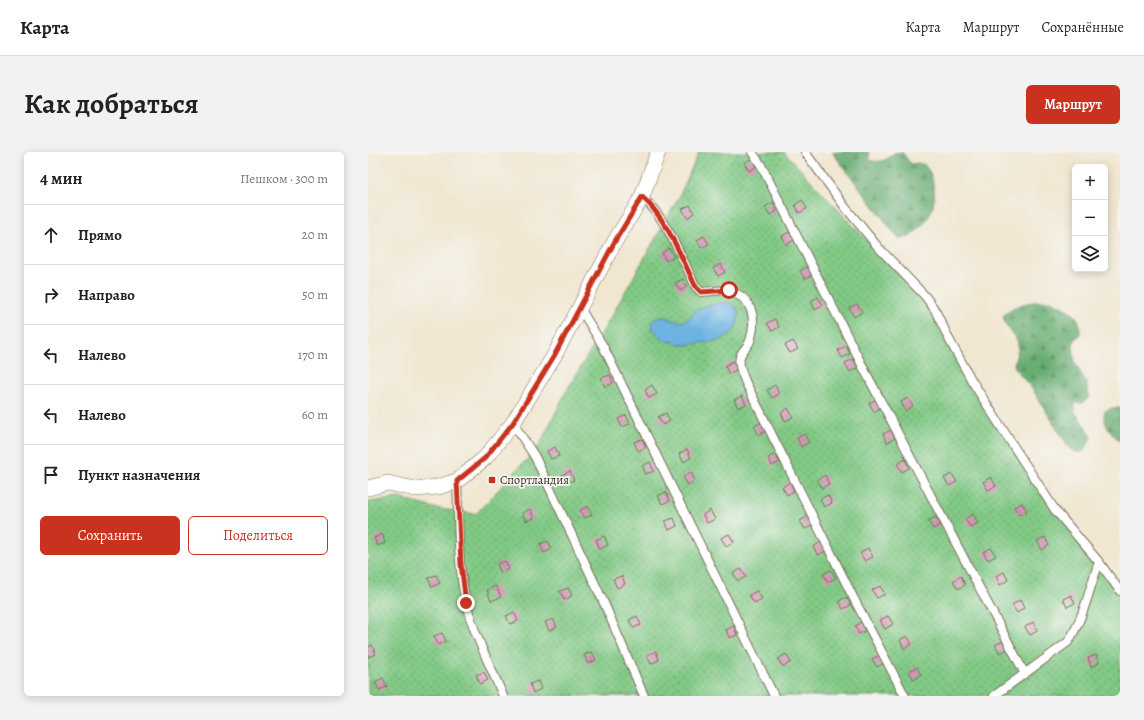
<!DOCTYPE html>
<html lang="ru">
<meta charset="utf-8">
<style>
:root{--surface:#fff;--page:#f2f2f2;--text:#202124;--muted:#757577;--line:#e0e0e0;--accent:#c8321e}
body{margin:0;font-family:Alegreya,serif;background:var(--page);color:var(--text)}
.controls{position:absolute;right:12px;top:12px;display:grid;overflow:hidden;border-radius:6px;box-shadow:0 2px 10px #0003}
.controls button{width:36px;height:36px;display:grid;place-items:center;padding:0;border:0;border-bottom:1px solid var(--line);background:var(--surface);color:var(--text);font:20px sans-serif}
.stop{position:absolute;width:12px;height:12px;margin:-9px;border:3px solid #c8321e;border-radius:50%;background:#fff}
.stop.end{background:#c8321e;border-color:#fff;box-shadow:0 1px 4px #0008}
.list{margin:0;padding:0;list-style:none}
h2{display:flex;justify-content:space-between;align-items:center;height:52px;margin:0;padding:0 16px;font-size:17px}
h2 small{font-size:13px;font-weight:400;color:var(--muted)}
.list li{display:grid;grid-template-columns:26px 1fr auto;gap:12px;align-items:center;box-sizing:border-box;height:60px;padding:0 16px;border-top:1px solid var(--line)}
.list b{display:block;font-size:15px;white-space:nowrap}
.list em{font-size:13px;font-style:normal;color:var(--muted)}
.actions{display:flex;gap:8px;padding:12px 16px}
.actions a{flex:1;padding:9px 0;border:1px solid var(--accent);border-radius:6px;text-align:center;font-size:14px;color:var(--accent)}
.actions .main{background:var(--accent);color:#fff}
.icon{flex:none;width:22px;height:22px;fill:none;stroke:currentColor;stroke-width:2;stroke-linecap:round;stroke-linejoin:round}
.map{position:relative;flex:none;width:752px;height:544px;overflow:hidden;border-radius:6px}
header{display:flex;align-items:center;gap:24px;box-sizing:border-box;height:56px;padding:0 20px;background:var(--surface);border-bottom:1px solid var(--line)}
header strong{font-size:19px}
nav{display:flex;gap:22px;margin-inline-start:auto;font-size:14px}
.intro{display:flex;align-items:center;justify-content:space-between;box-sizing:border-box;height:96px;padding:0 24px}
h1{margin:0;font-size:28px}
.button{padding:10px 18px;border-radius:6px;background:var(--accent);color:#fff;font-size:14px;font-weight:700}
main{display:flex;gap:24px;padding:0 24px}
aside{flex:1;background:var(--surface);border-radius:6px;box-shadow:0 2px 10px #0003}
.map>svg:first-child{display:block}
.green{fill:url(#green-dots);stroke:#5e7a52}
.forest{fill:url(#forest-firs);stroke:#526c48}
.water{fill:#6cb2e3;stroke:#546e80}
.building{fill:url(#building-back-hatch)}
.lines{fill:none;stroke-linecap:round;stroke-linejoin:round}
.service-casing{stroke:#7b6c5c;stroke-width:10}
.minor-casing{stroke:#7b6c5c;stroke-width:16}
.service{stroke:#fff;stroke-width:8}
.minor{stroke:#fff;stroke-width:15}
.route{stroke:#c8321e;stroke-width:5}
.poi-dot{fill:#c8321e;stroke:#f6f6f2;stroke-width:1.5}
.labels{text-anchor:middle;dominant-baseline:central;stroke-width:3.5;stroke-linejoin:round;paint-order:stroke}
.poi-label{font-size:12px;fill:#3b2a1e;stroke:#f6f6f2;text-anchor:start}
</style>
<header>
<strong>Карта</strong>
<nav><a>Карта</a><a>Маршрут</a><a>Сохранённые</a></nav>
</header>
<div class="intro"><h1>Как добраться</h1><a class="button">Маршрут</a></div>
<main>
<aside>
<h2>4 мин<small>Пешком · 300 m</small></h2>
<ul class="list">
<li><svg class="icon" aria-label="ahead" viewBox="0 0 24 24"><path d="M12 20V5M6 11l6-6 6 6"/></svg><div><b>Прямо</b></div><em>20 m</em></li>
<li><svg class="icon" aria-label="right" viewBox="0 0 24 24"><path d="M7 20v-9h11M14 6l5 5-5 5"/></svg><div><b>Направо</b></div><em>50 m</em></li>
<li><svg class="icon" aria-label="left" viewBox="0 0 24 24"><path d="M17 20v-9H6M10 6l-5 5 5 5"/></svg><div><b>Налево</b></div><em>170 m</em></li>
<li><svg class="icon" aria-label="left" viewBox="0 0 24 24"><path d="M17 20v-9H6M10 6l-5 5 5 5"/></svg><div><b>Налево</b></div><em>60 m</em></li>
<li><svg class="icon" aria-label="arrive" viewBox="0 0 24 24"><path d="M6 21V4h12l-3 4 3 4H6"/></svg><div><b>Пункт назначения</b></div></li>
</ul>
<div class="actions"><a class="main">Сохранить</a><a>Поделиться</a></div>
</aside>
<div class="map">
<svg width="752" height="544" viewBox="0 0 752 544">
<defs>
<pattern id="green-dots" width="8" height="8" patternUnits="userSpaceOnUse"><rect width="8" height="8" fill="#81c985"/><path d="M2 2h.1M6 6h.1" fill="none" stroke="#6ba36c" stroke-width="1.8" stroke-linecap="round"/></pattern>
<pattern id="forest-firs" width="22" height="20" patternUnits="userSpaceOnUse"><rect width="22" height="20" fill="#68ad72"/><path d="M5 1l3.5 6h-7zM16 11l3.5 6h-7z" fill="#578d5d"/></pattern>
<pattern id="building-back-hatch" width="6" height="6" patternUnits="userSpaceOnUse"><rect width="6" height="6" fill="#d894b8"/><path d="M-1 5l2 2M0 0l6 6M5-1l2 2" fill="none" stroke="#b07995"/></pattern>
</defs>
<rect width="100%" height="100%" fill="#f6f6f2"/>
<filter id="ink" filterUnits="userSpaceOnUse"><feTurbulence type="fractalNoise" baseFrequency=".025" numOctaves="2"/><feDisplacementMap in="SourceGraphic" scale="8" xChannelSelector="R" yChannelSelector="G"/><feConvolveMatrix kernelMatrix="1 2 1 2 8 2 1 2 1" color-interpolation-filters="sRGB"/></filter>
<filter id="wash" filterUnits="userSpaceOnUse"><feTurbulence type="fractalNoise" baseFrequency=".012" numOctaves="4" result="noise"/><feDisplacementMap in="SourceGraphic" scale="16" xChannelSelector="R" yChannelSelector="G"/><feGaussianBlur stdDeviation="0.9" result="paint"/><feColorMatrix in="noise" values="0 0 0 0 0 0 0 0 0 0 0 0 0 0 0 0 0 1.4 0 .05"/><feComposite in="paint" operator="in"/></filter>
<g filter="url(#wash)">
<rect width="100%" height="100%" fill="#f1e6d0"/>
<!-- green -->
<path class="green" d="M331,0H416L568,162L602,231L727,411L752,445V544H0V350L31,346L66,356L108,362L171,294L200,236L236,177L311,45Z"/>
<!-- forest -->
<path class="forest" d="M464,0H501V8C511,11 519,9 526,1L534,0L543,12L550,11L557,13C568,28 570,51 559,67C555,74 547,80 541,85L530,86Z
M682,149C692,154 707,159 711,170C712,173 712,178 712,183L706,188L705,195L707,211L718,230L721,246L714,251H707V260L724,284L717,298L711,301L704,298L699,292L663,235L648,218L646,212L650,197V190L637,171L635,164C647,150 665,150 682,149Z
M744,256H752V290C744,280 733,273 737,259Z"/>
<!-- water -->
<path class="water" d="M361,150L370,157L371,165L366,179L353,188L317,193L296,188L285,177L284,170C298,158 302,172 316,169C323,167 323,162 328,159C338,152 349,152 361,150Z"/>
<g id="blocks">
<!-- building -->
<path class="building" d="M384,6L388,15L381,19L376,11Z
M434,48L439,57L431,61L427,53Z
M405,50L409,59L402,63L397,55Z
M322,53L326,61L319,66L314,57Z
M421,80L426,88L418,93L414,84Z
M336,84L341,92L333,96L329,88Z
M301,96L306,105L298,109L294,101Z
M353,112L357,120L350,124L345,116Z
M440,114L445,122L437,127L432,119Z
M315,127L319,135L312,139L307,131Z
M450,145L455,153L447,158L443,149Z
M489,152L494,160L486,165L481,156Z
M407,167L411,175L404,179L399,171Z
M425,189L430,197L422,201L417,193Z
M478,194L482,202L474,206L470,198Z
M485,207L490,215L482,220L477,211Z
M365,209L369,217L361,222L357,214Z
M242,223L245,231L237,235L233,226Z
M284,233L289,242L281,246L277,238Z
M407,233L411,242L404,246L399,238Z
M374,244L378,252L370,256L366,248Z
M540,246L545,254L537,259L533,250Z
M509,247L513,255L506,260L501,251Z
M420,256L425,265L417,269L413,261Z
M298,261L302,269L295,273L290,265Z
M258,263L262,272L254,275L250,267Z
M394,270L399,278L391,283L386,274Z
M523,278L527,286L519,291L515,282Z
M436,282L441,290L433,295L429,286Z
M274,287L278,295L270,299L266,290Z
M187,295L191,304L183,307L179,299Z
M319,297L323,306L316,310L311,302Z
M407,302L412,310L404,314L400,306Z
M537,307L541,316L534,320L529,312Z
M282,310L286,319L278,322L274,314Z
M202,319L206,328L198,331L194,323Z
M323,320L327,329L320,333L315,325Z
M584,322L589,330L581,334L576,326Z
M457,323L461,332L454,336L449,328Z
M623,325L628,334L620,338L615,330Z
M422,330L426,339L419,343L414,335Z
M298,340L302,349L294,352L290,344Z
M460,343L464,351L456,355L452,347Z
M654,351L659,359L651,363L646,355Z
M220,354L224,363L216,366L212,358Z
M162,357L166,366L158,369L154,361Z
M342,358L347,367L339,371L335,363Z
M605,362L610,371L602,375L597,367Z
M440,364L445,373L437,377L432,369Z
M568,365L573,373L565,377L560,369Z
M306,366L309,374L301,378L297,369Z
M14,382L17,391L9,394L6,386Z
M361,382L366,390L358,394L353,386Z
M236,384L240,393L232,397L228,388Z
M677,385L681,393L674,398L669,389Z
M180,389L184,397L176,401L172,392Z
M453,390L458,399L450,403L445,395Z
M500,396L505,405L497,409L492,401Z
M623,396L628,404L620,408L615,400Z
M137,409L141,417L133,421L129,412Z
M373,417L378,425L370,429L365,421Z
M463,418L468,426L460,430L455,422Z
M636,420L640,428L632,433L628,424Z
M68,423L72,431L64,435L60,426Z
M254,424L257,432L249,436L245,427Z
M593,424L597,433L590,437L585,429Z
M128,434L133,445L123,449L119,438Z
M512,434L517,442L509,446L504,438Z
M200,436L204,444L196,448L192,439Z
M389,439L394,447L386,451L381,443Z
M703,443L707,451L699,455L695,447Z
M478,445L483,453L475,457L471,449Z
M652,448L656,456L649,461L644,453Z
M146,460L150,469L142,472L138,464Z
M269,464L273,473L265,476L261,468Z
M520,464L525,472L517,477L512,468Z
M185,467L189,475L181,479L177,470Z
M494,469L499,478L491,482L487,474Z
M665,470L669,479L662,483L657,475Z
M366,474L369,483L361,486L358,478Z
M74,481L78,489L70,493L66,484Z
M539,484L544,492L536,497L532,488Z
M635,489L640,497L632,501L627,493Z
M4,493L8,502L0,505V495Z
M288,499L291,508L283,512L279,503Z
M224,500L228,508L220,512L216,503Z
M418,502L423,510L415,515L410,507Z
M512,503L516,511L509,515L504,507Z
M728,503L731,511L723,515L720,506Z
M549,515L553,523L546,528L541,519Z
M116,520L120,528L112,532L108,523Z
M15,526L19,535L11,538L7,530Z
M170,529L173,537L165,541L162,532Z"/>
</g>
</g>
<g filter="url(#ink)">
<use href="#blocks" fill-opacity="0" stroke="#7b6c5c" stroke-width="1"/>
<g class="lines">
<!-- service casing -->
<g class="service-casing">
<path id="service" d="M384,0L393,13L497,219L657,522
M437,0L477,55L510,95L557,144L567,158L582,189L604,229L635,278L687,358L731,410L752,439
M274,45C298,65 314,107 328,135L333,140C340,140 355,137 361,139C385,145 389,168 382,189C380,195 373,199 372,205C370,213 374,221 377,229L484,443L537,544
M212,156L235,194L406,544
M145,271L167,305L236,451L276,544
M89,329C91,369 89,411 98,450C105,481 123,515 135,544
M626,544L700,490C716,466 721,437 731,410"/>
</g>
<!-- minor casing -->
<g class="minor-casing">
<path id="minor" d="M0,336L20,331L47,337L70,335L89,329L117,306L145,271L186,204L247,89L274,45L290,0"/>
</g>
<!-- service -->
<use href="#service" class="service"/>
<!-- minor -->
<use href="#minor" class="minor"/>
</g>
</g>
<g class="lines" filter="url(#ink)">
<!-- route -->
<path class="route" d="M98,451L93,412L89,329L117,306L145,271L186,204L247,89L274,45C298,65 314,107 328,135L333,140L361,138"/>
</g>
<!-- markers -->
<rect class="poi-dot" x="120" y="324" width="8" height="8" rx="2"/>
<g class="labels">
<!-- poi labels -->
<g class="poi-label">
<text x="132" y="328">Спортландия</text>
</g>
</g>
</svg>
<div class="controls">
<button>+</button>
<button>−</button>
<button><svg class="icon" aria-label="layers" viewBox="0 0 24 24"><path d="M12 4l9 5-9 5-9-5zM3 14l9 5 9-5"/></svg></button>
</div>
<div class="stop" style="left:361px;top:138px"></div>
<div class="stop end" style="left:98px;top:451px"></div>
</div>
</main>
